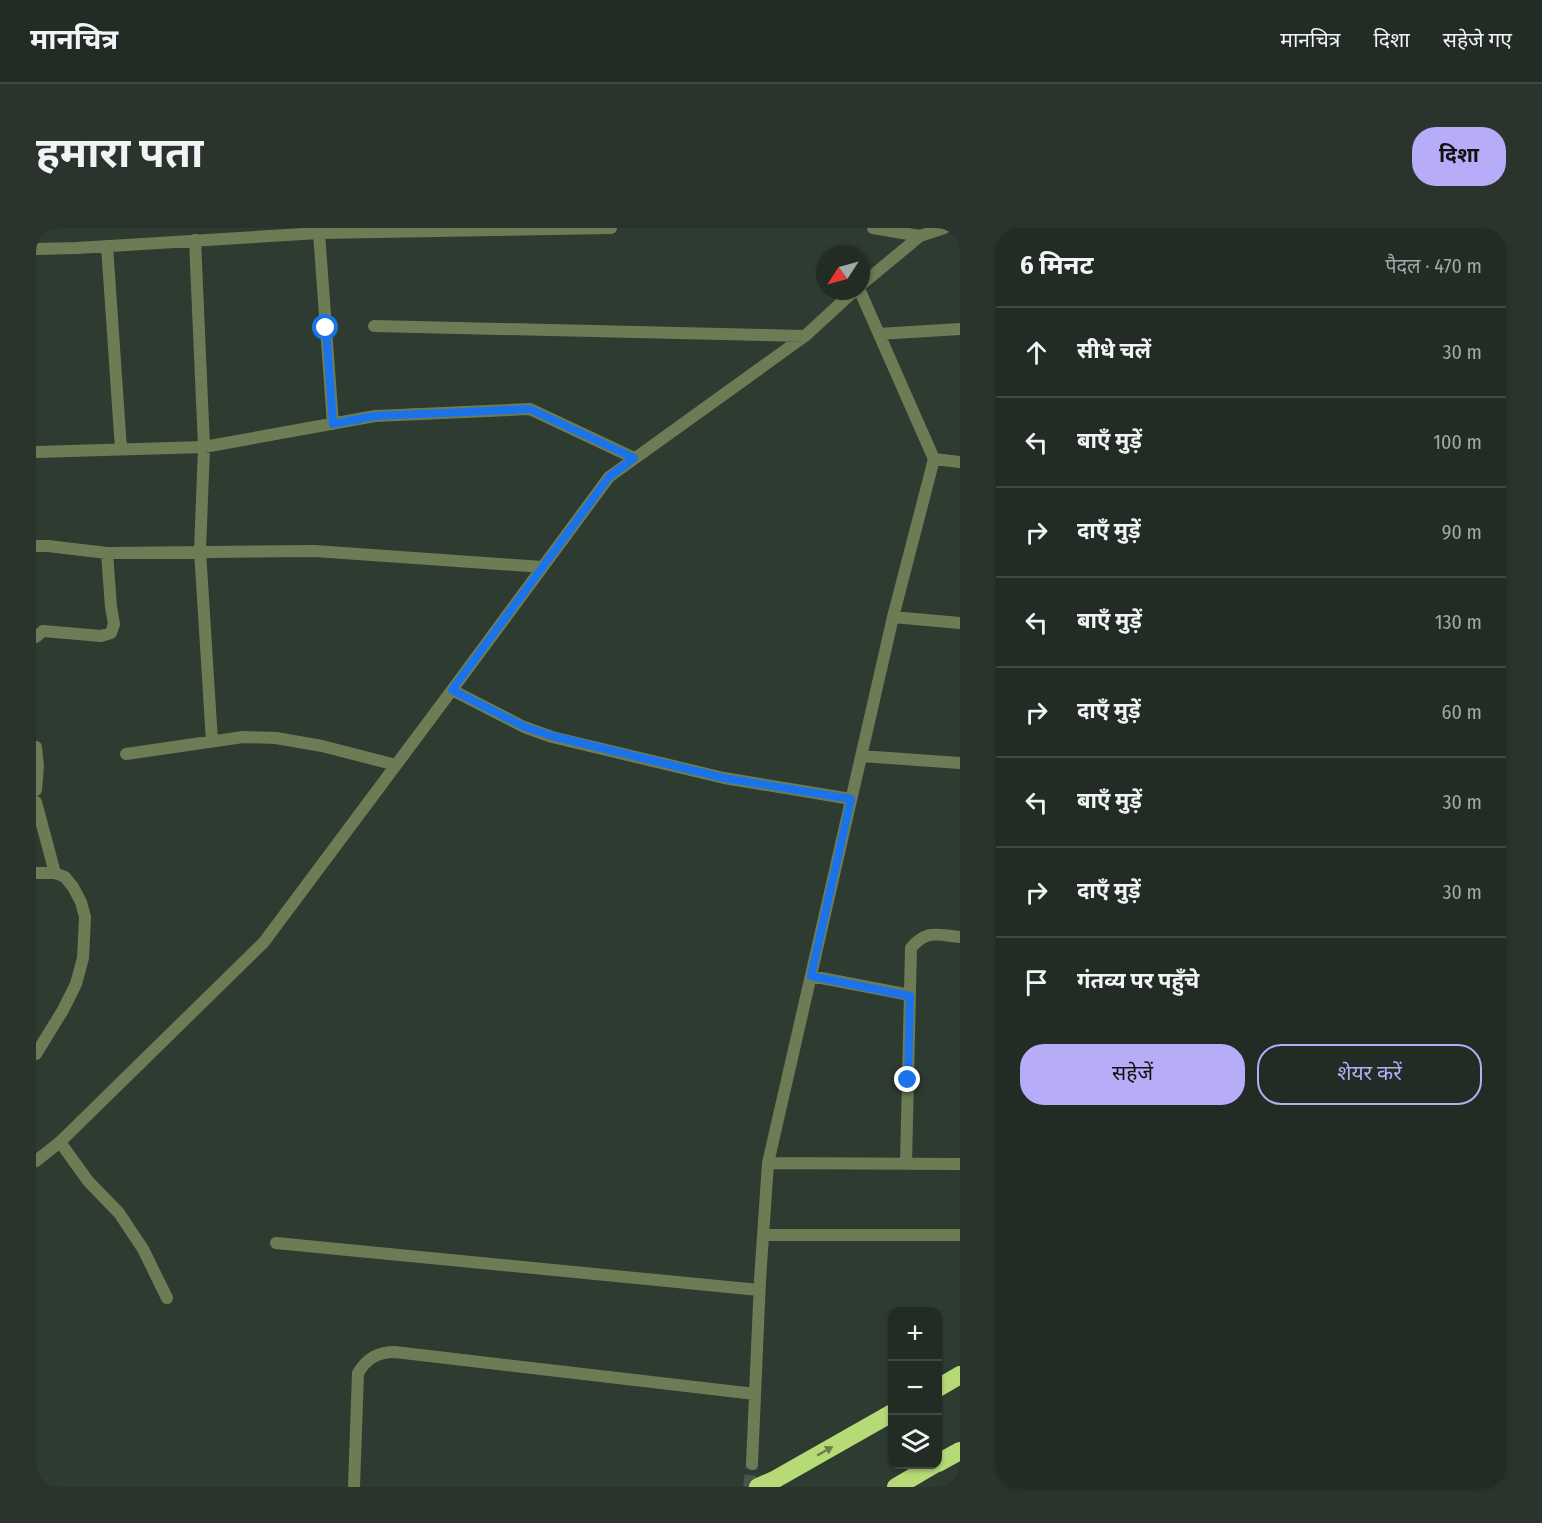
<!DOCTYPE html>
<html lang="hi">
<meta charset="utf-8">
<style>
:root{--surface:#222c25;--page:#2a342d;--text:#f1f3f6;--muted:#a2a7a7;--line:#3f4842;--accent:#b6acf8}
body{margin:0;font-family:"Fira Sans Condensed","Noto Sans Devanagari",sans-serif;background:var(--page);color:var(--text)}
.controls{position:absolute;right:18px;bottom:18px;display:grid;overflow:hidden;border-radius:12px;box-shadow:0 2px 4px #0004}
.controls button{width:54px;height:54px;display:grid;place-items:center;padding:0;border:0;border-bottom:2px solid var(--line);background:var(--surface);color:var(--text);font:30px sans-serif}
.compass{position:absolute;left:780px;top:18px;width:54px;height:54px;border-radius:50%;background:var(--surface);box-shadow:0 2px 4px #0004;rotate:234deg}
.stop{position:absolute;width:18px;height:18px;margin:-14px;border:4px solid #1a73e8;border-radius:50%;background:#fff}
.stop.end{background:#1a73e8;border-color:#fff;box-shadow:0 2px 6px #0008}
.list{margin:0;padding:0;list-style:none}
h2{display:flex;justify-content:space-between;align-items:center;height:78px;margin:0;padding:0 24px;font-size:26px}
h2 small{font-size:20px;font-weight:400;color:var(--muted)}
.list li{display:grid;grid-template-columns:39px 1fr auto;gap:18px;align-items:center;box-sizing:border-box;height:90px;padding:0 24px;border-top:2px solid var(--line)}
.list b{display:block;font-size:22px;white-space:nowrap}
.list em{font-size:20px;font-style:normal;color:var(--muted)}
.actions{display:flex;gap:12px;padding:18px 24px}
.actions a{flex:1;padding:14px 0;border:2px solid var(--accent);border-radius:24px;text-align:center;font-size:21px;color:var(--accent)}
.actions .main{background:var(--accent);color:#111}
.icon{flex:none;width:33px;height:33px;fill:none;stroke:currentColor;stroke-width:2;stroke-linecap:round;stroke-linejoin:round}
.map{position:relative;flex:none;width:924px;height:1259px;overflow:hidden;border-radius:24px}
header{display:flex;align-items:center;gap:36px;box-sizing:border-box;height:84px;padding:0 30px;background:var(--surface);border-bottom:2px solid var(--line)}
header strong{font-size:28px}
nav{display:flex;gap:33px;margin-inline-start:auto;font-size:21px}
.intro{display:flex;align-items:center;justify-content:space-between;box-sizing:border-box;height:144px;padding:0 36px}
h1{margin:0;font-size:42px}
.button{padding:15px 27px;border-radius:24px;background:var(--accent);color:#111;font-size:21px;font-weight:700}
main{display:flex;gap:36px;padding:0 36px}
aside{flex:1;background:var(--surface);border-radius:24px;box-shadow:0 2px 4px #0004}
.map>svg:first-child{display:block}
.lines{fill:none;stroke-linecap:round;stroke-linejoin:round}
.street-tunnel{stroke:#49554c;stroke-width:12;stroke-dasharray:12 6;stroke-linecap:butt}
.street{stroke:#6d7c55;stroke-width:12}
.highway{stroke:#b6da76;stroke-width:18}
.oneway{fill:#687e49}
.route{stroke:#1a73e8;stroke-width:8}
</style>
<header>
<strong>मानचित्र</strong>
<nav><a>मानचित्र</a><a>दिशा</a><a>सहेजे गए</a></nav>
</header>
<div class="intro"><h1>हमारा पता</h1><a class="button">दिशा</a></div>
<main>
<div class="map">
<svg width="924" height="1259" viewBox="0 0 924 1259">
<rect width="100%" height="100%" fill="#2e3b31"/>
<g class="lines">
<!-- street-tunnel -->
<path class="street-tunnel" d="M713,1259L716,1236"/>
<!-- street -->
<path class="street" d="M837,0L884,8
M283,5L297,196
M159,12L168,219L164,323L176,513
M71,18L85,221
M0,21L41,20L283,5L575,0
M825,57L884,8L908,0
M338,98L769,108
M843,106L924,101
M0,224L168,219L339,188L494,181L598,230
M898,231L924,234
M0,318H12L71,325L279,323L506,339
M857,389L924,395
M0,409L7,403L65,408L75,405L78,396L75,379L71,325
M416,462L488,499L516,509L688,550L815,571
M0,519L2,538L0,562
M90,526L207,509L240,510L286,518L360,537
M825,528L924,535
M0,574L19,645
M0,645H19L29,649L37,659L45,674L49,689L47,730L40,756L27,782L0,826
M775,748L874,767
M24,914L52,953L83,985L107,1021L131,1070
M0,933L24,914L228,714L416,462L573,249L769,108L818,63
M732,935L924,936
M870,936L875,720C891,701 902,707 924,709
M727,1007H924
M240,1015L723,1062
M716,1236L724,1052L732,935L857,389L898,231L824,63
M318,1259L322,1145C331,1130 342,1124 359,1124L719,1166"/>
<!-- highway -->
<path class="highway" d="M902,1160L924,1147
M902,1235L924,1223
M722,1259L738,1252L856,1185
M860,1259L899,1236"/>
</g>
<!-- one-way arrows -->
<defs><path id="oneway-solid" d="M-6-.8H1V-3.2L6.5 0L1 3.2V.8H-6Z" transform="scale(1.5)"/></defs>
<use class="oneway" href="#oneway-solid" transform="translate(789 1223) rotate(-30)"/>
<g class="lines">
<!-- route -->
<path class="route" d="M290,100L297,196L339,188L494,181L598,230L573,249L416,462L489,499L516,508L688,550L815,571L775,748L874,768L872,852"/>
</g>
</svg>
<div class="controls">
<button>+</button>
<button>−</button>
<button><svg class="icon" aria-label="layers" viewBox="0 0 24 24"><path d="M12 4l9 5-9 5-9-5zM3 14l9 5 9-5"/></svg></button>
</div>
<svg class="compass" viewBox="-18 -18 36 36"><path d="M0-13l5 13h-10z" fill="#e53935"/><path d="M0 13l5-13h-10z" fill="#a2a7a7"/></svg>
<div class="stop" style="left:290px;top:100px"></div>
<div class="stop end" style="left:872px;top:852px"></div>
</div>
<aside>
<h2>6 मिनट<small>पैदल · 470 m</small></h2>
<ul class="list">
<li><svg class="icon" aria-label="ahead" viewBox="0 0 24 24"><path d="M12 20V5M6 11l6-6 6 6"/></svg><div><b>सीधे चलें</b></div><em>30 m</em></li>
<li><svg class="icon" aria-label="left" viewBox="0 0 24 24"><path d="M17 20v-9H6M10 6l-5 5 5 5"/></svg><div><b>बाएँ मुड़ें</b></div><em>100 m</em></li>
<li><svg class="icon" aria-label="right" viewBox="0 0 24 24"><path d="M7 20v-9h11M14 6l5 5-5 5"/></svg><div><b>दाएँ मुड़ें</b></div><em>90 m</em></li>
<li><svg class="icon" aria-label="left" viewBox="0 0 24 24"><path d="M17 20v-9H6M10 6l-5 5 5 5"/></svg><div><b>बाएँ मुड़ें</b></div><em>130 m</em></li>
<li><svg class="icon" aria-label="right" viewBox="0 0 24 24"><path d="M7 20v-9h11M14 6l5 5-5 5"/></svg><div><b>दाएँ मुड़ें</b></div><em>60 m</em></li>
<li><svg class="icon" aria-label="left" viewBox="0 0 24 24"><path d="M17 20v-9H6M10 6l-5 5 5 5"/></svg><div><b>बाएँ मुड़ें</b></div><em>30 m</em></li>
<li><svg class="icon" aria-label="right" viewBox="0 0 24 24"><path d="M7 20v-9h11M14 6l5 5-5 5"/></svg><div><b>दाएँ मुड़ें</b></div><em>30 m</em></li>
<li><svg class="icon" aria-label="arrive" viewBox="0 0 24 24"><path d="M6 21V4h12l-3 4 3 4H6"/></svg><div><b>गंतव्य पर पहुँचे</b></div></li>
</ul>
<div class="actions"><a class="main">सहेजें</a><a>शेयर करें</a></div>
</aside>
</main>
